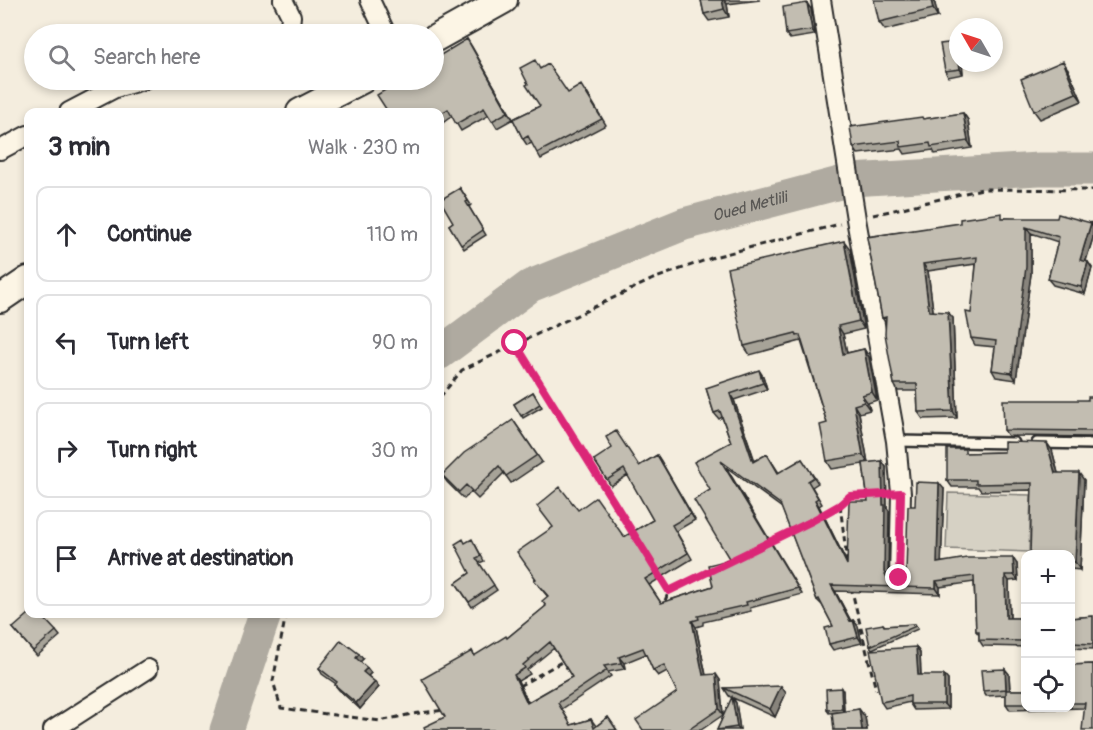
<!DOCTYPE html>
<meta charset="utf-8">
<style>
:root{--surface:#fff;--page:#f2f2f3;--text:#2b2b33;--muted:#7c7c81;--line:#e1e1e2}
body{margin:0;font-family:Pangolin,sans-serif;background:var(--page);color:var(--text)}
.controls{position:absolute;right:18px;bottom:18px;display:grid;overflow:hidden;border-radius:12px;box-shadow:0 3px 9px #0003}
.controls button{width:54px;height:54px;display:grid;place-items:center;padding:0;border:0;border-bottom:2px solid var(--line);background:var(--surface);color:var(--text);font:30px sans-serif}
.compass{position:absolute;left:949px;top:18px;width:54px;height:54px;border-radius:50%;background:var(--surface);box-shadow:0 3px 9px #0003;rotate:309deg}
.stop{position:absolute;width:18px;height:18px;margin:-14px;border:4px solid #db2777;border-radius:50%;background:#fff}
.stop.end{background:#db2777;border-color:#fff;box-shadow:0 2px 6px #0008}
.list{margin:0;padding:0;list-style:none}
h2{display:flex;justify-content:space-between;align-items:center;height:78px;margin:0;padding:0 24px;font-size:26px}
h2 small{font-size:20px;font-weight:400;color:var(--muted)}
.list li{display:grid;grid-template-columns:39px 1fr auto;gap:18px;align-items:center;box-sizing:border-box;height:96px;margin:0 12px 12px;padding:0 12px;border:2px solid var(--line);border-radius:12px}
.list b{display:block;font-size:22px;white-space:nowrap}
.list em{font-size:20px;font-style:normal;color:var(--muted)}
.icon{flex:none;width:33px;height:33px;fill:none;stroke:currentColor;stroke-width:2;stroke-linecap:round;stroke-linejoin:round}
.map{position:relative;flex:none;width:1093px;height:730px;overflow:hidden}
.search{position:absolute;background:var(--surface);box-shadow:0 3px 9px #0003;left:24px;top:24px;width:420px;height:66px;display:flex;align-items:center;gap:15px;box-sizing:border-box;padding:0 21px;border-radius:33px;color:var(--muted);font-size:22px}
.panel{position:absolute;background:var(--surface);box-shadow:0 3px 9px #0003;left:24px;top:108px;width:420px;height:510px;border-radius:12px}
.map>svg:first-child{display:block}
.pitch{fill:#d6d1c4;stroke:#807e78;stroke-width:1.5}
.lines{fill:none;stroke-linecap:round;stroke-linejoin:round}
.river{stroke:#afaaa0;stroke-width:33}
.lane-casing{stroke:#2b2b2b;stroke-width:14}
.street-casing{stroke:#2b2b2b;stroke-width:22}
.secondary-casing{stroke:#2b2b2b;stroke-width:30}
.path{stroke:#2b2b2b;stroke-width:3;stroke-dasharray:6 4.5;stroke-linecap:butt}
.lane{stroke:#fcf5e5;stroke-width:9}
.street{stroke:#fcf5e5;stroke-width:18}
.secondary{stroke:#fcf5e5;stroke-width:26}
.wall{fill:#a7a398;stroke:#2b2b2b;stroke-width:1.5;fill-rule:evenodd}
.shaded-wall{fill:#88847c;stroke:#2b2b2b;stroke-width:1.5}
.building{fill:#c2bdb1;stroke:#2b2b2b;stroke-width:1.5;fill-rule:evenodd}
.route{stroke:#db2777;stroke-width:8}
.labels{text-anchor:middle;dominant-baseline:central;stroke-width:5;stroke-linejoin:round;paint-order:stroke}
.water-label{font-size:16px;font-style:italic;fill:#595754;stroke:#fcf5e5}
</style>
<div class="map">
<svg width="1093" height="730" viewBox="0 0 1093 730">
<rect width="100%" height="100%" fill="#f4edde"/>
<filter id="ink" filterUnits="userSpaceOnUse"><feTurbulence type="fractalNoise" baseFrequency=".0167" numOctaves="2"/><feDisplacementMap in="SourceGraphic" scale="12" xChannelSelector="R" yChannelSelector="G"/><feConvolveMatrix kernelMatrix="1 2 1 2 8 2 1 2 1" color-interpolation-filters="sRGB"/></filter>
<g filter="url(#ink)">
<!-- pitch -->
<path class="pitch" d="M948,493L1031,495L1029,552L946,549Z"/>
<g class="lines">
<!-- river -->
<g class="river">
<path id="s1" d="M440,353L530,286L684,224L851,180L1039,169H1093"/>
<path d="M226,730L265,614"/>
</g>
<!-- lane casing -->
<g class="lane-casing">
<path id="lane" d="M896,441L1014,443
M1037,443L1093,444"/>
</g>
<!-- street casing -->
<g class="street-casing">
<path id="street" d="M370,0L386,34
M821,0L856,219L896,441L901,493L899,578
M281,34L290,26L291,16L283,0
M69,112L115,88L143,80
M0,150L28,135
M53,730L148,669"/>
</g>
<!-- secondary casing -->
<g class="secondary-casing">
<path id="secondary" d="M434,39L504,0
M300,112L362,80
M0,299L28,280"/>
</g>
<!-- path -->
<path class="path" d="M873,215L982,189L1093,190
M515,343L634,536
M440,397L462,370L653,279L714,257L840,224
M840,505L847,560
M821,516L840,505L850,496L870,495
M767,543L793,530
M660,577L669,591L664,603
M851,587L876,690
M669,591L713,570
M286,614L273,681L281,708L380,721L412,714L444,710
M519,686L565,660"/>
<!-- lane -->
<use href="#lane" class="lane"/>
<!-- street -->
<use href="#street" class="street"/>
<!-- secondary -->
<use href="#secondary" class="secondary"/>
</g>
<!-- wall -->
<path class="wall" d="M701,0H760L727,4L729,17L709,21L704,14Z
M934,0L938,17L885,30L879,22Z
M811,9L815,35L790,39L786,34Z
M467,39L513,119L540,106L541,69L568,93L586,91L606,125L541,159L532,143L527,145L523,139L513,119L497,128L489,115L461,131L452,116L440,125V112H388Z
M956,42L958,45V63H962L963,74L948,77L945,71Z
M1068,69L1082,101L1040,119L1034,111Z
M963,113L968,120L972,148L935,154L933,150L905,154L902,149L858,154L853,147L924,119Z
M460,188L471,205L469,207L486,235L464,249L449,225L453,222Z
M1005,218L1091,223L1093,227V238L1086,261L1088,262L1092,268L1085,294L1053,285L1048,279L1058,242L1031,233V274L1016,380L996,377L992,370L995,347L975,345L971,338L976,264L928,271L933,311L953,318L957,418L923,419L918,412L917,391H898L894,384L886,323L882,318L867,237Z
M850,249L864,329L843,334L847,353L864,349L869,357L877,400L868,403L870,410L859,413L868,463L882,461L886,467L887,508L889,511L888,578L890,581L900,582L906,573L915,506L944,489L941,562L1017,564L1018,580L1009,581L1010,618H1024L1026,621V647L983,646L979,640V635L976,631L974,582L940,587V594L835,591L851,621L853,620L858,626L862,643L833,650L829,644L833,626L822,605L817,600L782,508L726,467L802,594L750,608L751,611L703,622V625L696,627L706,675L720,680L723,715L701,730H643L677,692L667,671L658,676L653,670L646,654L624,663L625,669L608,672L611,676L562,709L571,725L591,719L596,726L608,717L617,730H425L445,717L472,651L475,656L507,638L546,606L548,597L534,580L578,510L624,537L653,520L628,475L611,486L594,460L639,466L657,455L695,520L676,531L692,559L649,585L661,603L713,586L730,560L710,490L731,442L722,417L719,419L714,413L706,388L763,376L767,389L734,400L755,461L767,454L779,473L802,459L818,483L812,487L822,504L819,506L847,563L868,501L863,464L832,469L827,461V423L801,341L750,355L744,346ZM554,648L572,677L528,702L518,681L530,674L527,670Z
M533,392L542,407L523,418L514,404Z
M1093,397V437L1008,436L1004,430L1088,400Z
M513,420L542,462L511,483L504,473L478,499L471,492L464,499L447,482L442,475Z
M1052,450L1058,473L1084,480L1080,570L1071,569V555L1032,490L981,491L978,487H952L947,480L967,453L1004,452Z
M465,543L475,544L484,561L479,563L497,590L472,607L456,583L470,573Z
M1093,616V649L1071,648V618Z
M883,624L885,626L915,624L918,629L872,649L870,646Z
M13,628L56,631L60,636L37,656Z
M916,647L920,653L921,675L948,680V709L914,710L910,704V702L885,708L881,702Z
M363,659L360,662L367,668L371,673L368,676L375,682L379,687L360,709L339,690L335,685L336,684L322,674L319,668Z
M1093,664L1084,708L1010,710L1006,704V695L986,696L983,691L1005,669L1009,674L1010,690H1026V708H1071V665Z
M724,688L786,693L775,717L733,698L736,703L740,730H717L732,698L729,696Z
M843,691L844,712L859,709L865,717L867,730H834L839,712L829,713L827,710Z"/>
<!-- shaded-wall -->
<path class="shaded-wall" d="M722,0H724L727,4L729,17L724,9Z
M931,0H934L938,17L933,9Z
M807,3L811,9L815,35L812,30Z
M467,39L472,47L513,119L508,112Z
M1063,61L1068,69L1082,101L1076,93Z
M959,63H962L963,74L960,69Z
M963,113L968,120L972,148L968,141Z
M1091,223L1093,227V238L1084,266L1080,260Z
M1026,227L1031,233V274L1016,380L1012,373Z
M844,241L850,249L864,329L859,321Z
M1088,262L1092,268L1085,294L1081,287Z
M923,264L928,271L934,318L929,311Z
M948,312L953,318L957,418L953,411Z
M838,326L843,334L849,362L843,354Z
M864,349L869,357L877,400L872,392Z
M759,370L763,376L767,389L763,383Z
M730,394L734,400L757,468L753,462Z
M862,395L868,403L870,410L864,402Z
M854,405L859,413L868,463L863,455Z
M1047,443L1052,450L1060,481L1055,473Z
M657,455L661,461L695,520L691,514Z
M882,461L886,467L887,508L889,511L888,578L893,587L884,572Z
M1079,473L1084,480L1080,570L1075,562Z
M939,483L944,489L941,569L937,563Z
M815,500L819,506L851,571L847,565Z
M1013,558L1017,564L1018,580L1014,575Z
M1005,575L1009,581L1010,624L1006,618Z
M936,581L940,587V594L936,588Z
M831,585L835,591L854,627L850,621Z
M1024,618L1026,621V645L1023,641Z
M853,620L858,626L862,643L858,637Z
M692,621L696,627L707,681L703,675Z
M916,647L920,653L921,680L918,675Z
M359,654L363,659L359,663L356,658Z
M619,657L624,663L625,669L621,663Z
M367,668L371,673L367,677L363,672Z
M1005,669L1009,674L1010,694L1006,689Z
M716,674L720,680L723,715L719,709Z
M514,675L518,681L531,709L527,703Z
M944,675L948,680V709L944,704Z
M375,682L379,687L360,709L356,703Z
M781,686L786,693L775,717L770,709Z
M841,688L843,691L844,712L842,709Z
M732,697L736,703L740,730H739L737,727Z
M859,709L865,717L867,730H862Z"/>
<!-- building -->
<path class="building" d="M701,0H722L724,9L704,14Z
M874,0H931L933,9L879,22Z
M807,3L812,30L786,34L783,7Z
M467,39L508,112L492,121L484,108L456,124L448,109L440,114V112H420L419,111L418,112H388L377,95L398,82L397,80H434V59Z
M956,42L960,69L945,71L940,44Z
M535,60L540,69L548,64L568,93L581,85L602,119L537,153L528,136L523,139L513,119L540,106L526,85L528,84L520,68Z
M1063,61L1076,93L1034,111L1021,79Z
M963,113L968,141L931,147L930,143L901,147L900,141L853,147L850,127L922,117L923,119Z
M460,188L468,201L466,202L483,230L461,245L449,225L453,222L440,200Z
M1002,213V218H1057L1058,214L1091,223L1080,260L1088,262L1081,287L1048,279L1059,237L1026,227V267L1012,373L992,370L996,341L971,338L966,312L971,313L977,257L923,264L929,311L948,312L953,411L918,412L917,384H894L885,334L886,317L882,318L867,237L960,223V219Z
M844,241L859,321L838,326L843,354L864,349L872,392L862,395L864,402L854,405L863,455L827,461L820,425L827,423L800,335L797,336L796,333L744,346L727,268Z
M759,370L763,383L730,394L753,462L767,454L778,473L802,459L814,477L808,481L818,498L815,500L847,565L849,501H868L863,463L882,461L883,505H885L884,572L889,581L900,582L906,573L908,506H915L916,482L939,483L937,563L967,558H1013L1014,575H1005L1006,618H1024L1023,641L979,640V631H976L974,576L936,581V588L831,585L850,621L853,620L858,637L829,644L825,628L833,626L819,599L817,600L780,504L721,461L798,588L746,602L747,605L698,616L699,619L692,621L703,675L716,674L719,709L688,730H643L636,720L677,692L664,665L653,670L643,648L619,657L621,663L604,666L607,670L558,703L571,725L591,719L594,728L608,717L616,729L615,730H425L424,727L445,717L422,679L472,651L474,656L506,636L507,638L546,606L542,601L548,596L534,580L536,579L517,552L553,527L537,506L560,487L578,510L596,497L624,537L653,520L624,469L607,480L594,460L612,448L606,437L616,431L639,466L657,455L691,514L672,525L688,553L645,579L661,603L713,586L708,565L730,560L694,500L710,490L694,462L731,442L720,411L714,413L706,388ZM550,642L572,677L527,703L514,675L525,668L523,665Z
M533,392L540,404L521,416L514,404Z
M1088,397H1093V431L1004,430L1003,400H1088Z
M513,420L537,455L506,476L499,466L473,492L466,485L459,492L442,475L464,453Z
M1004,442L1047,443L1055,473H1079L1075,562H1071V555H1030L1032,483L976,484V480H947V449H965V453L1004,452Z
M463,539L465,543L472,539L481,556L476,558L494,585L469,602L456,583L470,573L455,544Z
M29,614H40L56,631L33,651L13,628Z
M1093,616V644L1071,643V618Z
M883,624L884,626L915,624L916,626L870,646L866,627Z
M341,640L359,654L356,658L367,668L363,672L375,682L356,703L335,685L337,682L319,668Z
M916,647L918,675H944V704H910V696L881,702L870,650Z
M1093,664V730H1082L1085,703H1071V665Z
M1005,669L1006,689L983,691L981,670Z
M781,686L770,709L724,688Z
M841,688L842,709L827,710L826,689Z
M1006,690H1026V704H1006Z
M732,697L737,727L717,730Z
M859,709L862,730H834L832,713Z"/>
</g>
<g class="lines" filter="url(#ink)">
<!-- route -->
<path class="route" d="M515,343L669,591L810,522L840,505L850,496L901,493L899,578"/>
</g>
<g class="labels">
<!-- water labels -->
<g class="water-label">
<text stroke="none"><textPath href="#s1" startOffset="346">Oued Metlili</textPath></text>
</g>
</g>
</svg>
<div class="controls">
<button>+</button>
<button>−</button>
<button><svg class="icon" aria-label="locate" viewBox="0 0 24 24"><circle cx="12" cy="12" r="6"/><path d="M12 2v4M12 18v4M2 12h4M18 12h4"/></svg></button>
</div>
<svg class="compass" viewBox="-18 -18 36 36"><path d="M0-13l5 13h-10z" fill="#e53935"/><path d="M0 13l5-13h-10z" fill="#7c7c81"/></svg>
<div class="stop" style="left:515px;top:343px"></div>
<div class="stop end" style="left:899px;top:578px"></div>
<div class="search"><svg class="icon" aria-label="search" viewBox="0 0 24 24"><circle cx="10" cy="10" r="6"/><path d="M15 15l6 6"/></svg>Search here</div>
<section class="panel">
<h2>3 min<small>Walk · 230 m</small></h2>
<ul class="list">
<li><svg class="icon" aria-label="ahead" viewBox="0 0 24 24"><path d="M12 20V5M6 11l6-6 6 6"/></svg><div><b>Continue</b></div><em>110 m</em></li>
<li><svg class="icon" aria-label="left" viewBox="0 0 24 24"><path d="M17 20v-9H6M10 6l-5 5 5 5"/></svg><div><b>Turn left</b></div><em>90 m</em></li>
<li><svg class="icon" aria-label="right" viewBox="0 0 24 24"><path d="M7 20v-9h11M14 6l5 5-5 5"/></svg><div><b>Turn right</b></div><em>30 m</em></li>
<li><svg class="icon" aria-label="arrive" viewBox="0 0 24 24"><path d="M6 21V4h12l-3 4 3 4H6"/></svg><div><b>Arrive at destination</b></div></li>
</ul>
</section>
</div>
